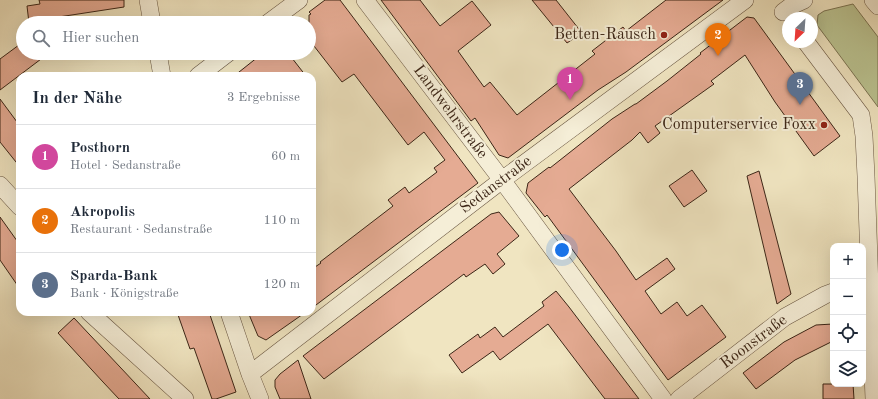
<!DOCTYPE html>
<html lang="de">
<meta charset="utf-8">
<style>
:root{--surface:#fff;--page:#f6f6f7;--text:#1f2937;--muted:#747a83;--line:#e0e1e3;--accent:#8f2418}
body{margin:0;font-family:"Old Standard TT",serif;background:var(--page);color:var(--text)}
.controls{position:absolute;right:12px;bottom:12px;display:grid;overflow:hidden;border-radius:8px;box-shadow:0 4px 16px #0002}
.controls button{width:36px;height:36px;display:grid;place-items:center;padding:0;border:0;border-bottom:1px solid var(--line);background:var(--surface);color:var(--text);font:20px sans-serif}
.compass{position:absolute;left:782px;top:12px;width:36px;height:36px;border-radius:50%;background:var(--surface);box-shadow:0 4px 16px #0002;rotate:205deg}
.you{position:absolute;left:562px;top:250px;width:14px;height:14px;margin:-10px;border:3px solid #fff;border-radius:50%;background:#1a73e8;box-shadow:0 0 0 6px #1a73e833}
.badge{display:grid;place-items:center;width:26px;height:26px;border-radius:50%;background:var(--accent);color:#fff;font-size:13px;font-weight:700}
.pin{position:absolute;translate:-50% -33px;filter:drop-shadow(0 1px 2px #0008)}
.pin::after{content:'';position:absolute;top:21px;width:14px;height:12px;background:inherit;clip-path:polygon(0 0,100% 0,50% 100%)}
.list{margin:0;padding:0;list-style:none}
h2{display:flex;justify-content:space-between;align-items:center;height:52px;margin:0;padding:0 16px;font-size:17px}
h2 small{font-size:13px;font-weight:400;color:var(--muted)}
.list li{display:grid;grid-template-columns:26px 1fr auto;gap:12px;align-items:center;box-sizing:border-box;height:64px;padding:0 16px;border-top:1px solid var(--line)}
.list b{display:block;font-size:15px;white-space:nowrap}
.list p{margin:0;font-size:13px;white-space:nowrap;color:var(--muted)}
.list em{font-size:13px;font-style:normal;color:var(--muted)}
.icon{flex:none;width:22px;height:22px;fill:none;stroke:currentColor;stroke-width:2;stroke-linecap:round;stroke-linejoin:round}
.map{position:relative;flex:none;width:878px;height:399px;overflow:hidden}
.search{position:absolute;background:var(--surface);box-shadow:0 4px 16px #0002;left:16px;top:16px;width:300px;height:44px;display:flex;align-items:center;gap:10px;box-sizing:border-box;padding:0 14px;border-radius:22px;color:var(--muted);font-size:15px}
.panel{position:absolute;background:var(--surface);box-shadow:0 4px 16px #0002;left:16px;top:72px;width:300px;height:244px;border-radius:12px}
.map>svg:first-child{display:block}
.green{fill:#bbc492;stroke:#7c7554}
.building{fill:#e5ab93;stroke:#3c2617}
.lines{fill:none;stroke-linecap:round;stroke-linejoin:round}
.minor-casing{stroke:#695642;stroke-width:18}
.minor{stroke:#f5eed7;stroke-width:17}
.poi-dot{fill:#8f2418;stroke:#f5eed7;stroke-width:1.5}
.labels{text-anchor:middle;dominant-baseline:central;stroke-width:4;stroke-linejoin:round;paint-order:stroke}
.poi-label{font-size:16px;fill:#3c2617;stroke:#f5eed7;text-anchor:end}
.street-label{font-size:16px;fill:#3c2617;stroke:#f5eed7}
</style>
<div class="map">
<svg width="878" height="399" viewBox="0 0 878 399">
<rect width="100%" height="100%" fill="#f0e5c1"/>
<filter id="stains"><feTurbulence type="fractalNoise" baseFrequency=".005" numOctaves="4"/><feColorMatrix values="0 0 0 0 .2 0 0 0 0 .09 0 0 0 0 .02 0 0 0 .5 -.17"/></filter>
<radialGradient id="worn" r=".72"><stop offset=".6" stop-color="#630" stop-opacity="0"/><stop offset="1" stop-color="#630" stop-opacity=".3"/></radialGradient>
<!-- green -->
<path class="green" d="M853,4L878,37V107L817,25L818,15L824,11Z"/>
<!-- building -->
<path class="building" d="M39,0H124V7L52,18L53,23H29L27,6L40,4Z
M325,0H340L478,183L312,308V269L321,263L320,262L393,206L388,200L405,187L409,193L437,172L434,168L445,160L424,132L408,145L354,74L342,82L314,46L309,50V15L311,14L309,12Z
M381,0H420L440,26L472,1L491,25L458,51L484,87L490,82L517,115L595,54L592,51L623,27L626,31L666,0H723L626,72L598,90L508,158L499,155L475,118L471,121Z
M532,0H556L582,33L567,43Z
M747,17L754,18L840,136L814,156L775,102L745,55L711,81L714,84L655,126L660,133L648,143L640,132L632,140L569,189L616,251L636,280L667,258L675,269L645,291L661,314L677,302L687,316L702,305L726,337L668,380L547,215L545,217L526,193L528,183L549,167L550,168L612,119L635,104H636L667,81L701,54L700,53Z
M23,42V53H49L0,90V59Z
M263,53H288L306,76H234Z
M0,99L20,126V167L0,142Z
M692,170L707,191L684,207L669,186Z
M759,171L791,294L777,304L747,176Z
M499,212L519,236L497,254L505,264L493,274L485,264L466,277L464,274L324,379L303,356L491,214Z
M0,217L20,245V289L0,260Z
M556,291L569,307L639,399H605L548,324L500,360L493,351L462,373L449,355L478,334L480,338L495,327L503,337L544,306L542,302Z
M177,312H209L236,392L216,399H212L194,348L190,349Z
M248,312H306L266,340L258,336Z
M74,318L120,367L150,399H119L103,382L58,333Z
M833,324V341L795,360L756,389L743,373L784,342L816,325Z
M298,360L311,399H280L275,387V380L280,374Z
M823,384H853L854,399H823Z"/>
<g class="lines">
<!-- minor casing -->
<g class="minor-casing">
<path id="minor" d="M148,0L152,23
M365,0L502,180L663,399
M873,0L878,6
M783,12L791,6L804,0
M268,23L299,0
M806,42L861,115L864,136L866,176L874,399
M158,53L162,76
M198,76L228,53
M0,185L20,207
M89,312L185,399
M229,312L250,374L260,399
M250,374L502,180L745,0
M679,399L785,317L825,295L833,292"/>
</g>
<!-- minor -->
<use href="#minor" class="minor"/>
</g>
<!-- markers -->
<g class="poi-dot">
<circle cx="664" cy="35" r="4"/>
<circle cx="824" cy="125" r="4"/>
</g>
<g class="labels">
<!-- poi labels -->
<g class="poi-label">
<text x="656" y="35">Betten-Rausch</text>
<text x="816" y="125">Computerservice Foxx</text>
</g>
<!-- street labels -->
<g class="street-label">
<text transform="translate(450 112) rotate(53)">Landwehrstraße</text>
<text transform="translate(496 185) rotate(-37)">Sedanstraße</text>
<text transform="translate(754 342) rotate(-37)">Roonstraße</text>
</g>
</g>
<rect width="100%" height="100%" filter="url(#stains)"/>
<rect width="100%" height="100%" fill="url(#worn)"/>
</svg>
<div class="controls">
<button>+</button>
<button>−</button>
<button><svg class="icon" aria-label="locate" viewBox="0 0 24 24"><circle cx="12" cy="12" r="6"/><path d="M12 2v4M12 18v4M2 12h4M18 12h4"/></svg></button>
<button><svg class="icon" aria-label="layers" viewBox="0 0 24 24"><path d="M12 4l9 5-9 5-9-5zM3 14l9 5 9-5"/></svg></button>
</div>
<svg class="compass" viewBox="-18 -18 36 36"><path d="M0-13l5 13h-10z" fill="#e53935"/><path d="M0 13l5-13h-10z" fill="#747a83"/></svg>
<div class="you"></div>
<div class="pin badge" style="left:570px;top:100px;background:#d1479c">1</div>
<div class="pin badge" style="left:718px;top:56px;background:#e8710a">2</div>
<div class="pin badge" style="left:800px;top:105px;background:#5c6f8a">3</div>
<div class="search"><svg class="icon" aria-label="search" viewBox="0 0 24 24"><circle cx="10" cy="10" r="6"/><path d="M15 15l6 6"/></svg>Hier suchen</div>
<section class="panel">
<h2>In der Nähe<small>3 Ergebnisse</small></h2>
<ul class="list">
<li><span class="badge" style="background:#d1479c">1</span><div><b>Posthorn</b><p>Hotel · Sedanstraße</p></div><em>60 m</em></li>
<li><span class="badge" style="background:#e8710a">2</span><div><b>Akropolis</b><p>Restaurant · Sedanstraße</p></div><em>110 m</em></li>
<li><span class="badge" style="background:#5c6f8a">3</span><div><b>Sparda-Bank</b><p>Bank · Königstraße</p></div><em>120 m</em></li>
</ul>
</section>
</div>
